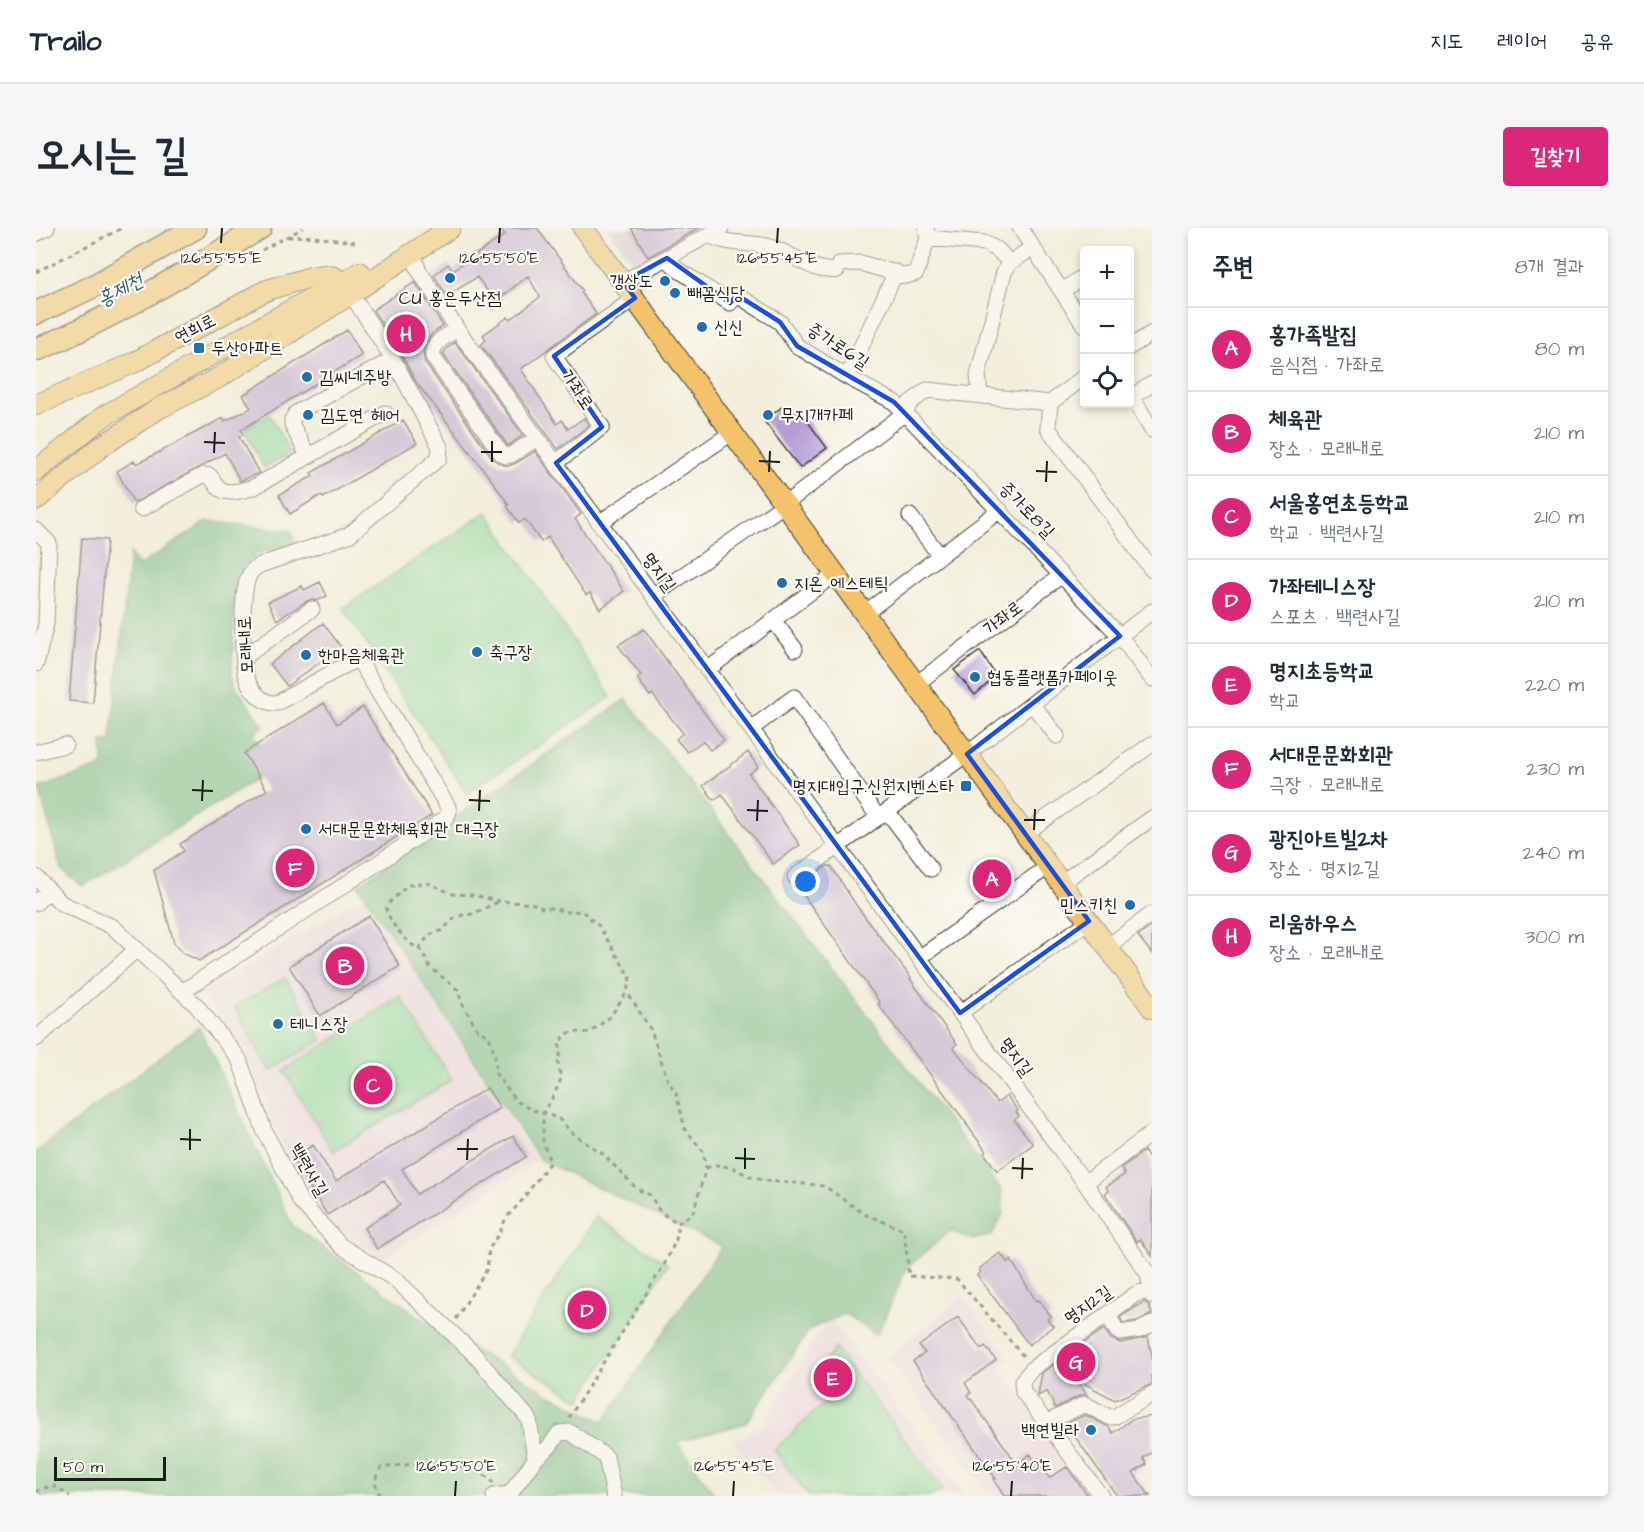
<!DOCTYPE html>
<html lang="ko">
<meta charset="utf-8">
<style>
:root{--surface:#fff;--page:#f6f6f7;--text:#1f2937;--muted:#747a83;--line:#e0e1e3;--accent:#db2777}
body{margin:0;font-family:"Architects Daughter","Poor Story",sans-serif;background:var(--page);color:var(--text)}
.controls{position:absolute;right:18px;top:18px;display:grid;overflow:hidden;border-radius:6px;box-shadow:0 3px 9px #0003}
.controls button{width:54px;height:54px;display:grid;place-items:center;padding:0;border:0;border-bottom:2px solid var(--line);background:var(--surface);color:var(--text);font:30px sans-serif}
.scale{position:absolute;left:18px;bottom:15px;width:112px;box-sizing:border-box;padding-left:6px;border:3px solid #1c1c1c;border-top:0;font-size:16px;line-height:21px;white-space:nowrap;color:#1c1c1c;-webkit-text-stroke:4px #fdfcf7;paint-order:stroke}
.you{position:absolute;left:770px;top:654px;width:21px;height:21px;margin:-15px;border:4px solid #fff;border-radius:50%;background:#1a73e8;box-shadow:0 0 0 9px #1a73e833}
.badge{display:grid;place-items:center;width:39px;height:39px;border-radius:50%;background:var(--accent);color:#fff;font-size:20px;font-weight:700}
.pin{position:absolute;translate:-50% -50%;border:3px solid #fff;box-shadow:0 2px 6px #0006}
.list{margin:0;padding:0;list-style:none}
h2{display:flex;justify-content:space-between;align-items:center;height:78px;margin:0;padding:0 24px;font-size:26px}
h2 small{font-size:20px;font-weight:400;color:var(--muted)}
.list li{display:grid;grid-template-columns:39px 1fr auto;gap:18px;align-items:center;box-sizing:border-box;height:84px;padding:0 24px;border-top:2px solid var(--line)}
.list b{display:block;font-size:22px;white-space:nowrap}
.list p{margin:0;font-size:20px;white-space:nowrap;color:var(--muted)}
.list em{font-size:20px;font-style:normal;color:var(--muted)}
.icon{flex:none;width:33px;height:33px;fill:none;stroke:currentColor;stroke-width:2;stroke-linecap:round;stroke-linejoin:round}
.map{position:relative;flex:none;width:1116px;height:1268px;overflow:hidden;border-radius:6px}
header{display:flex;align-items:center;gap:36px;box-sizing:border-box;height:84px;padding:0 30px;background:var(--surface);border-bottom:2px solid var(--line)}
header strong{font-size:28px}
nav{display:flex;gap:33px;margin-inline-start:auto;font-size:21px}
.intro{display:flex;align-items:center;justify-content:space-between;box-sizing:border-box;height:144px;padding:0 36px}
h1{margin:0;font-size:42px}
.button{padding:15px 27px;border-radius:6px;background:var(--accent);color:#fff;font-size:21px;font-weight:700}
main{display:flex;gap:36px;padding:0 36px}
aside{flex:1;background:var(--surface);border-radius:6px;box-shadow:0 3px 9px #0003}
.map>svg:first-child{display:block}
.built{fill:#eed0e8}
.industrial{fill:#ccbed4}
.green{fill:#83d799;stroke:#507a5a;stroke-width:1.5}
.forest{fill:#6ab881;stroke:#436a4e;stroke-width:1.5}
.pier{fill:#f3efdc}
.building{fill:#b79bd6}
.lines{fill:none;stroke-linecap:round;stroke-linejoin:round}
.minor-casing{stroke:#3c3c39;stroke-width:17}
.major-casing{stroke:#3c3c39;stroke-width:22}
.highway-casing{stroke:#3c3c39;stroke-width:25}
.path{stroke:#3c3c39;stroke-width:3;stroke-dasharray:4.5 4.5;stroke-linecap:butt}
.minor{stroke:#fff;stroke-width:15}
.major{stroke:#f3c26a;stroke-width:20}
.highway{stroke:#f3c26a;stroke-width:22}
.marked{fill:none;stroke:#1d4ed8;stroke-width:4.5;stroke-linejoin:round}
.ticks{fill:none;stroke:#1c1c1c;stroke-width:2}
.poi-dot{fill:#1f6fb2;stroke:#fdfcf7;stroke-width:2}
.labels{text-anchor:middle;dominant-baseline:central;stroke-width:4.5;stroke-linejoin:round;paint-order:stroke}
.poi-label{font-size:18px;fill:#1c1c1c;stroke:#fdfcf7;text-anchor:start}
.street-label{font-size:18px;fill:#1c1c1c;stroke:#fdfcf7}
.water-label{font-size:20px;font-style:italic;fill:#375c69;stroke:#fdfcf7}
.ticks-label{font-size:15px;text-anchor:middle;fill:#1c1c1c;stroke:#fdfcf7;stroke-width:4.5;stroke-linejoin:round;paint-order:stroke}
</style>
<header>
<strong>Trailo</strong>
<nav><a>지도</a><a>레이어</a><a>공유</a></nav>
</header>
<div class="intro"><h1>오시는 길</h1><a class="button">길찾기</a></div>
<main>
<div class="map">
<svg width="1116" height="1268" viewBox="0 0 1116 1268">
<rect width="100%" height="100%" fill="#fdfcf7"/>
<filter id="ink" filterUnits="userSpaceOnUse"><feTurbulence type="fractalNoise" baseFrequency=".0167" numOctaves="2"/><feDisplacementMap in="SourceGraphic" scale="12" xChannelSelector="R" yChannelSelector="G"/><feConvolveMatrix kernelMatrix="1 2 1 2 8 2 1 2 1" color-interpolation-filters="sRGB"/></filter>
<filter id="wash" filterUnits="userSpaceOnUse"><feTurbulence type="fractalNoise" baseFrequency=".008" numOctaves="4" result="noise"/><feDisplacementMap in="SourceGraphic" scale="24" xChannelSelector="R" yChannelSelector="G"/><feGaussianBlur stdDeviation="1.35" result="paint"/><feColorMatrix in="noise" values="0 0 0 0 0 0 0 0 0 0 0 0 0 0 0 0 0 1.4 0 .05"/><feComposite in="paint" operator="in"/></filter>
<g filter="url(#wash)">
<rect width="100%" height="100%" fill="#f3efdc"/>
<!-- built -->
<path class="built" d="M327,668L501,933L345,1031L275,981L237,897L207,818L165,766Z
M926,1068L973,1130L964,1139L1058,1268H952L853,1129Z
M796,1094L929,1268H741L696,1214L728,1196L783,1104Z"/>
<!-- industrial -->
<path class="industrial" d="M572,0H673L602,41Z"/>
<!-- green -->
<path class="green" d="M234,187L255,226L228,240L208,201Z
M451,284L575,469L431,565L307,380Z
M249,750L286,812L234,843L198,779Z
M364,768L416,852L297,923L248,843Z
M560,989L632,1036L544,1172L471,1128Z
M799,1120L906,1261L896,1268H773L738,1222L795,1169L778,1149Z"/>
<!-- forest -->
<path class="forest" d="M172,293L256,303L260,318L221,325L206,341L199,353L196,446L200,459L228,498L217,506L241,538L47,658L34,649L24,638L3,560L67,538L66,514H75L94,325L103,338Z
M590,471L966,963L967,986L956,1007L937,1012L914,1003L870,1041L841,1107L809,1086L774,1101L710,1195L641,1214L680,1268H0V924L163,799L256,997L382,1088L509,1164L568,1194L686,1018L504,932L322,657Z"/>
<!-- pier -->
<path class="pier" d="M128,0H241L124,67L0,129V66L58,39Z"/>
<g id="blocks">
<!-- building -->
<path class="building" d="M464,0H501L547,63L545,64L560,86L485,141L521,196L526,192L532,201L548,190L553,197L522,221L445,117L450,112L447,107L472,89L474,92L504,69L492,48L459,74L441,49L411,68L398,47L412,36L417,42L469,7Z
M595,0H663L612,29Z
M379,54L407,98L397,105L390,114L387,124L389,135L457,231L465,236L472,238L480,235L499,223L545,286L539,291L588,363L564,381L554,365L550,367L512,309L505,314L489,291L483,295L471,278L473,277L457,254L380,154L365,126L337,82Z
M311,102L326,127L205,202L207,207L203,209L223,245L204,253L189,225L98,275L81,243L98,233L101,236L187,190L189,193L215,180L207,167Z
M419,114L487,207L472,218L407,126L411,120Z
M746,179L770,191L791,220L764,240L728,193Z
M367,192L381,215L287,270L285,267L254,286L243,267L277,248L275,245Z
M46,310L71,312L57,475L33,473Z
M284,354L291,368L281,373L276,371L271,373L241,392L232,374L266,358L268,362Z
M287,395L305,419L251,458L234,436Z
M608,401L688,512L674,522L667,513L651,524L640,511L647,505L616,466L614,468L601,450L605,447L582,417Z
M944,423L960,448L939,467L918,442Z
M288,475L301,496L327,479L396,587L163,733L147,725L138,715L118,642L148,623L144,616L231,562L208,525Z
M712,524L722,539L713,546L764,617L737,636L686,566L678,572L667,558Z
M791,638H795L820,677L875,750L874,751L921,816L917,819L961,875L971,868L982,883L980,884L983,888L978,892L997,916L961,943L948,925L950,923L930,896H931L842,776L844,775L761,658Z
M333,688L364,738L284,788L253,738Z
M1116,698V726L1102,708Z
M451,860L464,880L366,941L381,966L477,908L490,929L341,1021L328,1000L364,977L348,952L291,987L256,930L277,917L300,953Z
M1108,923L1116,934V1028L1104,1011L1101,1014L1069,966L1073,963L1070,959L1089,946L1085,940Z
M964,1025L972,1035L975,1032L1000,1073L1003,1072L1015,1088L1011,1091L1017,1098L993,1117L941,1047L945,1044L943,1041Z
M1108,1074L1113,1077L1116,1086L1101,1093L1087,1095L1084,1089Z
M922,1089L945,1121L949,1118L960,1132L929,1155L935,1165L932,1167L981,1236L994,1226L1001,1236L1003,1235L1013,1250L1031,1239L1052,1268H968L957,1251H960L877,1133L889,1125L883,1118Z
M1068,1101L1075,1111L1085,1115L1112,1109L1116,1129V1156L1079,1172L1040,1151L1051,1167H1045L1019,1180L1011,1163L1002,1168L1006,1145Z
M1049,1187L1073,1199L1077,1205L1096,1191L1116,1188V1224L1107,1230L1111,1236L1097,1245L1114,1268H1081L1030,1196Z"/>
</g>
</g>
<g filter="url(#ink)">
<use href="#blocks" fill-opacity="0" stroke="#3c3c39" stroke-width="1.5"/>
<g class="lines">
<!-- minor casing -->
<g class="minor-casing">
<path id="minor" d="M984,0L1048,97
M0,6L11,0
M672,7C692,17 710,14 731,18C755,23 776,46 801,42L803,36L824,35L870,48L880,45L892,10L890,0
M892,10L948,15L962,22L974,35
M377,24L382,41L421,101L1049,955L1112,1046L1116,1068
M631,30L641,41L694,75L701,67L744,94L761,118L811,149L858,174L1084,408L1116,451
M587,54L685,0
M1026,63L1048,48
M421,101C411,108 394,115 397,129L465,225L470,228L475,227L501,210
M1094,119L1116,105
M811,149L860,44
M1094,166L1116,202
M944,168L942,147L968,44L974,35L997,19
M1095,169L1116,156
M1014,175L1012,200L1116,342
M272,228L256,197V192L260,185L357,131
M520,235L566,199L518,128L599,70
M105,281L167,247L174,248C177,251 179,257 183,260C192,268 208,262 218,259L349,185
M874,288L904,328
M563,295L697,204
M0,302L13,315L10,396L0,436
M617,368L749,276L869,185L874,175L891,162L1014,175L1048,149
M829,385L964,282
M737,392L759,421
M208,429L276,381
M671,442L800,345
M880,456L1026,347
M996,476L1021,508
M715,501L758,469L842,589
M0,524L29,517
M851,583L895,641
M989,605L1116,516
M0,649L25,675L77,699L160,777L203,831L228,902L264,973L305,1018L360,1052L438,1126L493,1191L499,1231L474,1266V1268
M759,649L931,526L1116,383
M1025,655L1116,590
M0,675L13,662
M1072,718L1116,686
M883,730L1013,638
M146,764L410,590L413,584L412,579L324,434L317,433L241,475C224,476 213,460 209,445C206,425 205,368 212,350C214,344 218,340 224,337L313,307L403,230L404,219L357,131L315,66
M924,785L1053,693
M0,811L101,721
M1049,955L1116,905
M1072,1087L1081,1103L1084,1105L1104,1102L1116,1096
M1012,1194L1049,1176L1073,1189H1078L1116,1166
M499,1231L513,1219L523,1205L534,1204L570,1229L578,1268
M458,1268L474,1266
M1065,1268L987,1164L986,1153L997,1140L1100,1066L1116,1061"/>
</g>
<!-- major casing -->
<g class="major-casing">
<path id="major" d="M547,0L1116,780
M0,177L97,135L231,62L275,49L289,47L298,49L307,55L312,63
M0,243L68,188L258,80L307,55L324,44
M0,272L66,218L122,181L184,149L315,66L414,0"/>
</g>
<!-- highway casing -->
<g class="highway-casing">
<path id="highway" d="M0,85L56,59L159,0
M0,122C78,89 151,44 224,0"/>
</g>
<!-- path -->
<path class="path" d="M252,9L268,8L319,14
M226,22L267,0
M0,44L86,0
M383,721L393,707L405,703L419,690L427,687L436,686L462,674
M670,940L680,937L698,940L714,949L731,953L782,957L790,959L828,986L868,1002L873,1048L921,1051L988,1129
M420,1091L451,1041L453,1021L464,1004L470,990L484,975L514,934L507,914V884L517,869L525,851L522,834L525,822L523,816L529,807L538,803L547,805L555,804L574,789L591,764L594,749L563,698L546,683L529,684L517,680L508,681L499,676L463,673L436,667L417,666L392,655L372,657L355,673L350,681C356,698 370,715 386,723L394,739L422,762L426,775L441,801L453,809L459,826L460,846L480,873L494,881L522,890L538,907L567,926L601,961L614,967L624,984L642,995
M533,1190L628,1037L640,1012L642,995L657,985L670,940L667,923L649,901L640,865L632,853L615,802L591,764
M0,1264L7,1260L18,1258L34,1268
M344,1268C339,1257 337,1251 345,1240C375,1235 436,1229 457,1255"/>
<!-- minor -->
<use href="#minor" class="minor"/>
<!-- major -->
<use href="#major" class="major"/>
<!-- highway -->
<use href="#highway" class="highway"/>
</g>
</g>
<!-- marked area -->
<path d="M0 0H1116V1268H0ZM631,30L694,75L701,67L744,94L761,118L858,174L1084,408L931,526L1053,693L924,785L520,235L566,199L518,128L599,70L587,54Z" fill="#f3efdc" fill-opacity=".55" fill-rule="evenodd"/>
<path class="marked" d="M631,30L694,75L701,67L744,94L761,118L858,174L1084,408L931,526L1053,693L924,785L520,235L566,199L518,128L599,70L587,54Z"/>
<!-- ticks -->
<path class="ticks" d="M185,15L186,0M463,15L464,0M741,15L742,0M168,214L189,215M445,224H466M178,225L179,204M723,233L744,234M456,234V213M1000,243L1021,244M733,244L734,223M1010,254L1011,233M156,562L177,563M433,572L454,573M166,573L167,552M711,582L732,583M443,583L444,562M988,592H1009M721,593L722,572M998,602L999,581M144,911L165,912M421,921H442M154,922V901M699,930L719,931M431,932L432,911M976,940L997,941M709,941V920M986,951L987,930M419,1268L420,1253M697,1268L698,1253M975,1268L976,1253"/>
<!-- markers -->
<g class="poi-dot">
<circle cx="414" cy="50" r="6"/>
<circle cx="629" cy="53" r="6"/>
<circle cx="639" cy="65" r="6"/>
<circle cx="666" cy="99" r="6"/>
<rect x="157" y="114" width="12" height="12" rx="3"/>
<circle cx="271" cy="149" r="6"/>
<circle cx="272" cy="187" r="6"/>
<circle cx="732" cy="187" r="6"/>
<circle cx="746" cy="355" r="6"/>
<circle cx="441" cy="424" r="6"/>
<circle cx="270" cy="427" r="6"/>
<circle cx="939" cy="449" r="6"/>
<rect x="924" y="552" width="12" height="12" rx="3"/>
<circle cx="270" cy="601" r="6"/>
<circle cx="1094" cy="677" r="6"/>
<circle cx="242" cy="796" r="6"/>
<circle cx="1055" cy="1202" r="6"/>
</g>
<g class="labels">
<!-- poi labels -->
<g class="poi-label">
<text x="617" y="53" text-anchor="end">갱상도</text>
<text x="651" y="65">빼꼼식당</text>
<text x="414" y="70" text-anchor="middle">CU 홍은두산점</text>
<text x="678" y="99">신신</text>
<text x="175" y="120">두산아파트</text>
<text x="283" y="149">김씨네주방</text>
<text x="284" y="187">김도연 헤어</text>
<text x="744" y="187">무지개카페</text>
<text x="758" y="355">지온 에스테틱</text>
<text x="453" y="424">축구장</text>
<text x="282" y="427">한마음체육관</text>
<text x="951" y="449">협동플랫폼카페이웃</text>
<text x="918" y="558" text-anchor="end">명지대입구.신원지벤스타</text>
<text x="282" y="601">서대문문화체육회관 대극장</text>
<text x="1082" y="677" text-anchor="end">민스키친</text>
<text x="254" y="796">테니스장</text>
<text x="1043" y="1202" text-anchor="end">백연빌라</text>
</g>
<!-- street labels -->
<g class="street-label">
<text transform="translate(159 101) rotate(-28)">연희로</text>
<text transform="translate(802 118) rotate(33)">증가로6길</text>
<text transform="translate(541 162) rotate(56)">가좌로</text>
<text transform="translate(991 282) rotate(46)">증가로8길</text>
<text transform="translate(623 344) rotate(54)">명지길</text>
<text transform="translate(967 390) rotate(-37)">가좌로</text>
<text transform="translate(210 417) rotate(-93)">모래내로</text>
<text transform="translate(980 829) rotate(54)">명지길</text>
<text transform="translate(273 942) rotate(60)">백련사길</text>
<text transform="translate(1052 1077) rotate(-35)">명지2길</text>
</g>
<!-- water labels -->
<g class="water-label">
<text transform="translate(84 62) rotate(-28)">홍제천</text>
</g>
</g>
<g class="ticks-label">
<text x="185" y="35">126°55'55"E</text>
<text x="463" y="35">126°55'50"E</text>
<text x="741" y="35">126°55'45"E</text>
<text x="420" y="1243">126°55'50"E</text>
<text x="698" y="1243">126°55'45"E</text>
<text x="976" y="1243">126°55'40"E</text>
</g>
</svg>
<div class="controls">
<button>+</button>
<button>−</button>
<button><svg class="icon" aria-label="locate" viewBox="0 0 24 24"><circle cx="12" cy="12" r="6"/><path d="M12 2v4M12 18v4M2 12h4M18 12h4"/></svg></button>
</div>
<div class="scale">50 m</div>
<div class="you"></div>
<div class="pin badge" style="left:956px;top:651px">A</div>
<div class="pin badge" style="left:309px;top:738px">B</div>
<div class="pin badge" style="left:337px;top:857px">C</div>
<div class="pin badge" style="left:551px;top:1082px">D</div>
<div class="pin badge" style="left:797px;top:1150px">E</div>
<div class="pin badge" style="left:259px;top:640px">F</div>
<div class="pin badge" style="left:1040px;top:1134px">G</div>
<div class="pin badge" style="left:370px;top:106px">H</div>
</div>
<aside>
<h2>주변<small>8개 결과</small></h2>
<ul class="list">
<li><span class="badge">A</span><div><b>홍가족발집</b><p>음식점 · 가좌로</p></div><em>80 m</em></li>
<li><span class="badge">B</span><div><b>체육관</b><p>장소 · 모래내로</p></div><em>210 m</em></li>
<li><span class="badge">C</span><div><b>서울홍연초등학교</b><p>학교 · 백련사길</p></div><em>210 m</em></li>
<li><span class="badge">D</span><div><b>가좌테니스장</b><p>스포츠 · 백련사길</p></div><em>210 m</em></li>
<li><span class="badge">E</span><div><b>명지초등학교</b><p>학교</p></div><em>220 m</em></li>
<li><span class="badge">F</span><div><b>서대문문화회관</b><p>극장 · 모래내로</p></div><em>230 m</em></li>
<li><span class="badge">G</span><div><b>광진아트빌2차</b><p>장소 · 명지2길</p></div><em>240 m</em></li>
<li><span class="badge">H</span><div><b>리움하우스</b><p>장소 · 모래내로</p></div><em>300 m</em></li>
</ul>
</aside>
</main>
